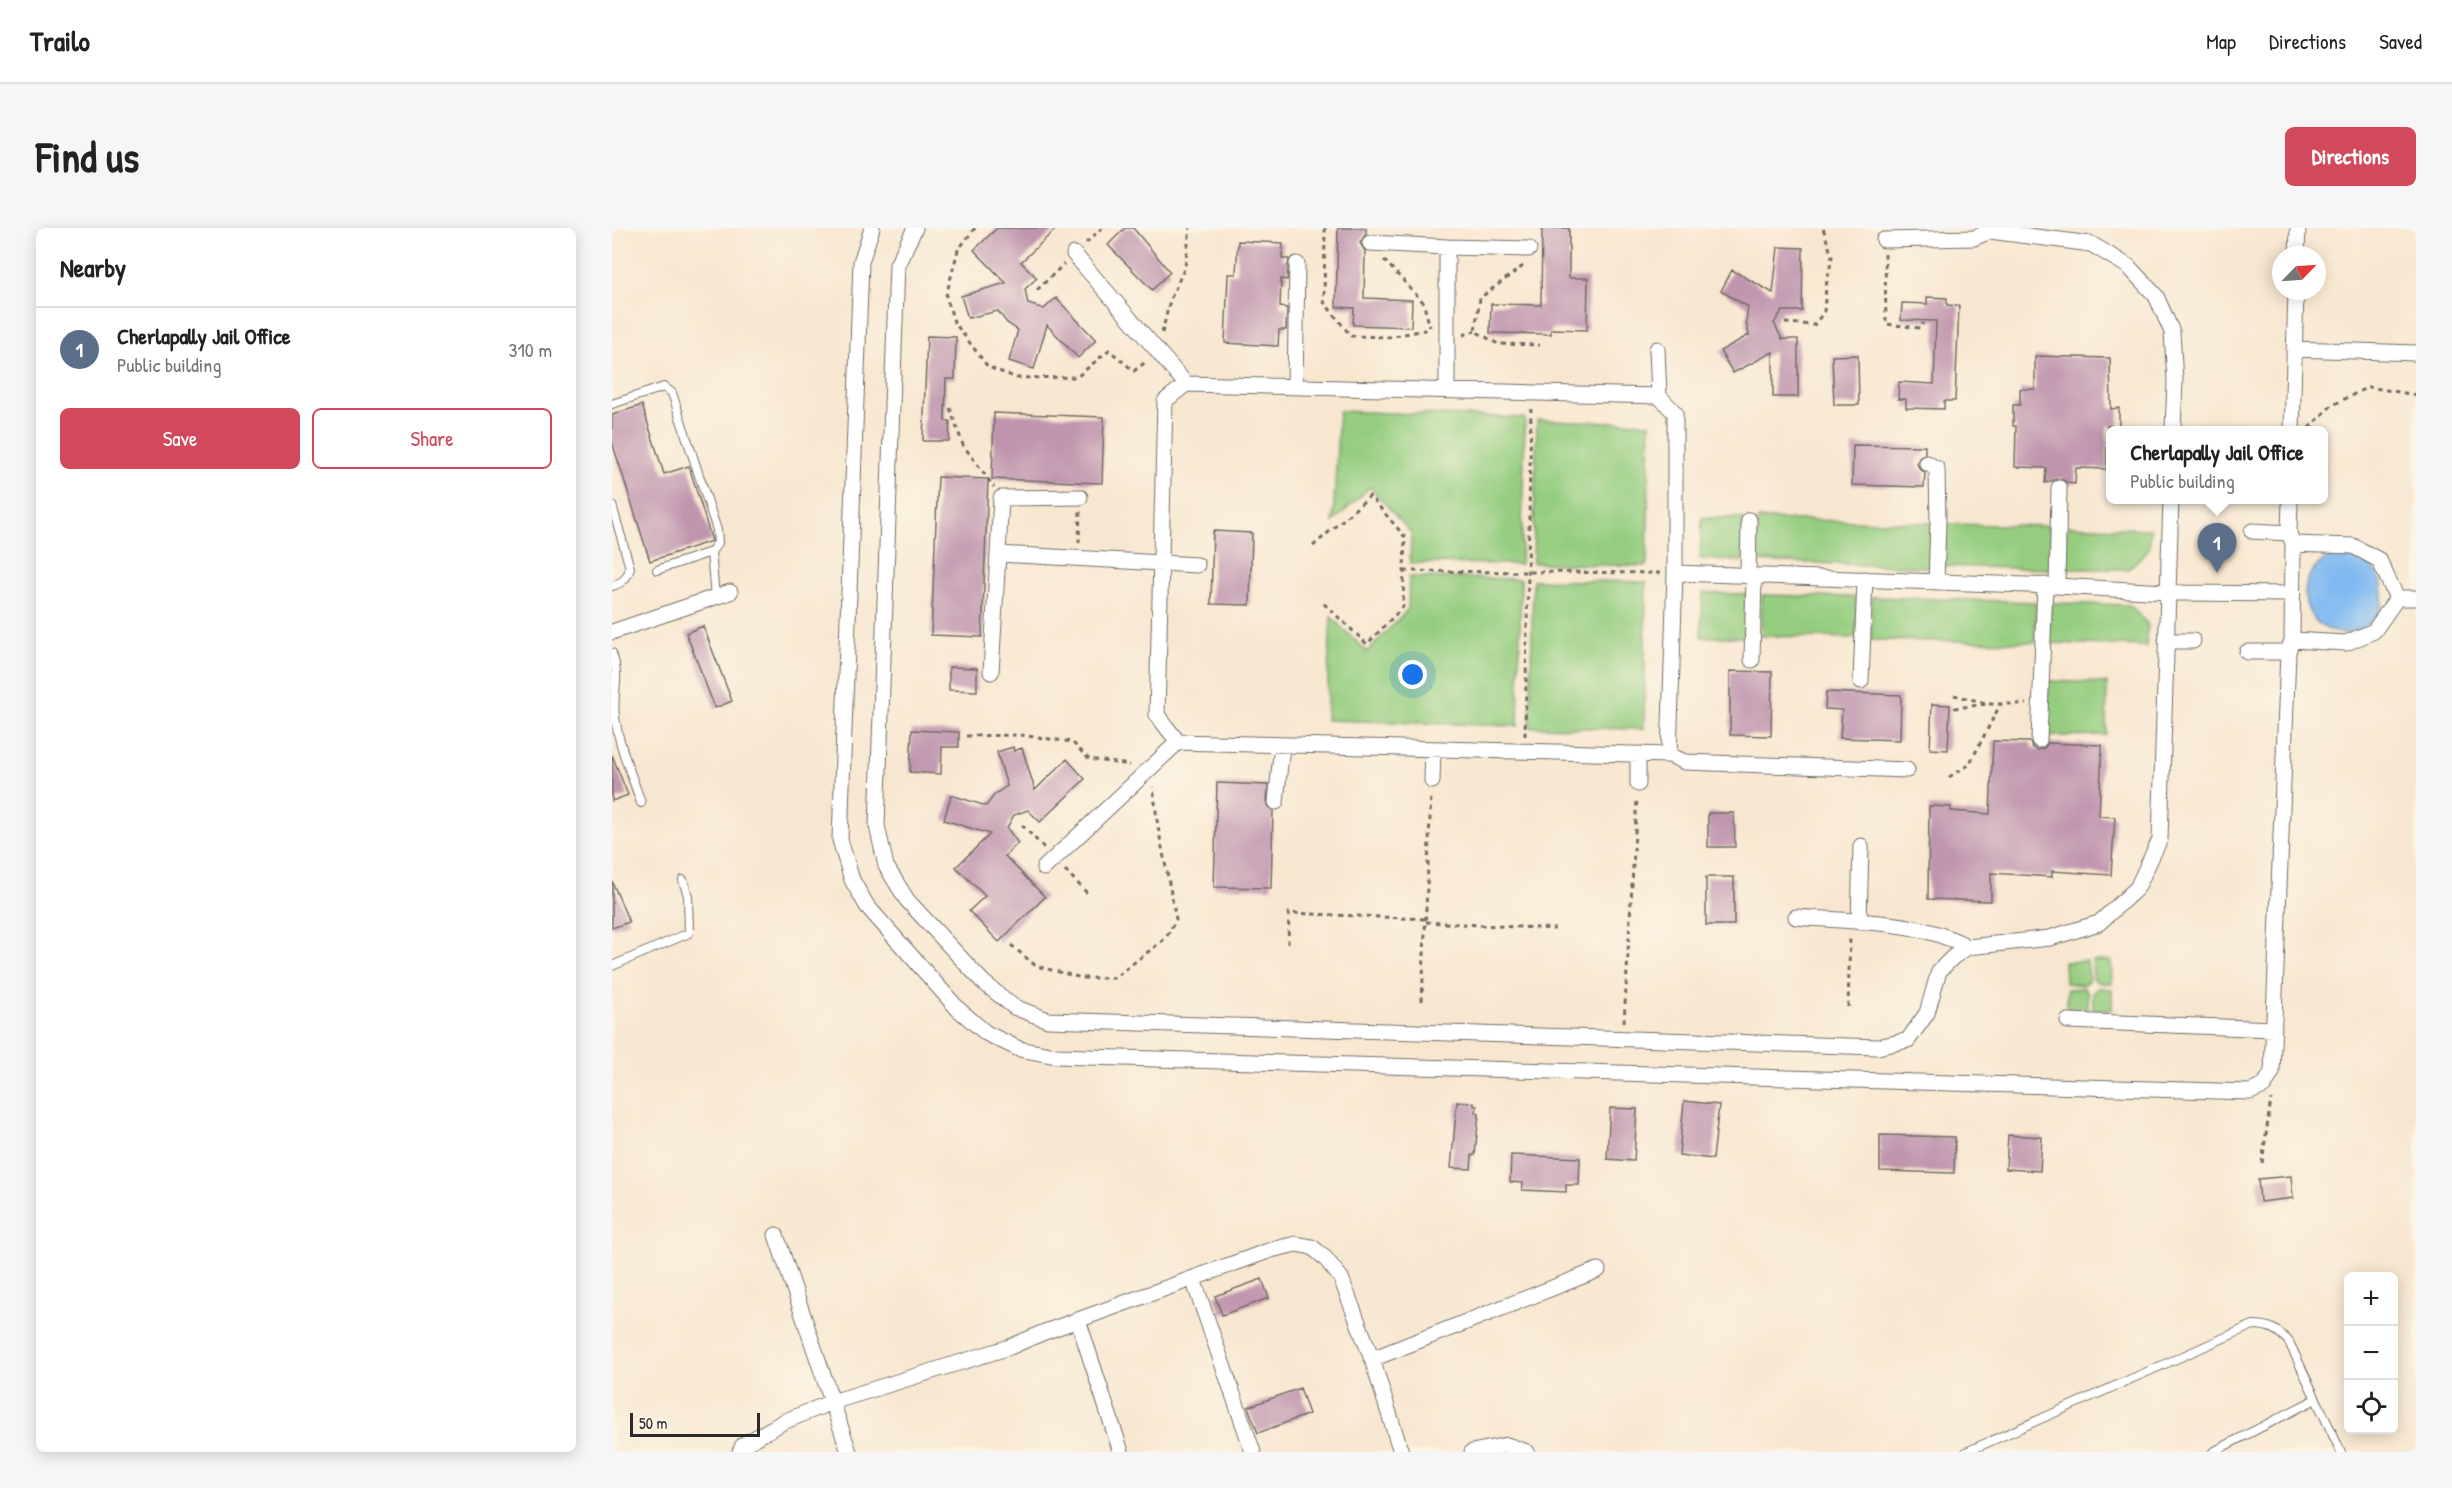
<!DOCTYPE html>
<meta charset="utf-8">
<style>
:root{--surface:#fff;--page:#f6f6f6;--text:#222;--muted:#767676;--line:#e0e0e0;--accent:#d1495b}
body{margin:0;font-family:"Patrick Hand",sans-serif;background:var(--page);color:var(--text)}
.controls{position:absolute;right:18px;bottom:18px;display:grid;overflow:hidden;border-radius:9px;box-shadow:0 3px 15px #0003}
.controls button{width:54px;height:54px;display:grid;place-items:center;padding:0;border:0;border-bottom:2px solid var(--line);background:var(--surface);color:var(--text);font:30px sans-serif}
.compass{position:absolute;left:1660px;top:18px;width:54px;height:54px;border-radius:50%;background:var(--surface);box-shadow:0 3px 15px #0003;rotate:65deg}
.scale{position:absolute;left:18px;bottom:15px;width:130px;box-sizing:border-box;padding-left:6px;border:3px solid #2b2b2b;border-top:0;font-size:16px;line-height:21px;white-space:nowrap;color:#2b2b2b;-webkit-text-stroke:4px #fcf5e5;paint-order:stroke}
.you{position:absolute;left:801px;top:447px;width:21px;height:21px;margin:-15px;border:4px solid #fff;border-radius:50%;background:#1a73e8;box-shadow:0 0 0 9px #1a73e833}
.badge{display:grid;place-items:center;width:39px;height:39px;border-radius:50%;background:var(--accent);color:#fff;font-size:20px;font-weight:700}
.pin{position:absolute;translate:-50% -50px;filter:drop-shadow(0 2px 3px #0008)}
.pin::after{content:'';position:absolute;top:32px;width:21px;height:18px;background:inherit;clip-path:polygon(0 0,100% 0,50% 100%)}
.popup{position:absolute;left:1494px;top:198px;width:222px;height:78px;box-sizing:border-box;display:grid;place-content:center;border-radius:9px;background:var(--surface);filter:drop-shadow(0 2px 4px #0005);font-size:20px;white-space:nowrap;color:var(--muted)}
.popup b{font-size:22px;color:var(--text)}
.popup::after{content:'';position:absolute;left:50%;top:100%;margin-left:-12px;border:12px solid transparent;border-top-color:var(--surface)}
.list{margin:0;padding:0;list-style:none}
h2{display:flex;justify-content:space-between;align-items:center;height:78px;margin:0;padding:0 24px;font-size:26px}
h2 small{font-size:20px;font-weight:400;color:var(--muted)}
.list li{display:grid;grid-template-columns:39px 1fr auto;gap:18px;align-items:center;box-sizing:border-box;height:84px;padding:0 24px;border-top:2px solid var(--line)}
.list b{display:block;font-size:22px;white-space:nowrap}
.list p{margin:0;font-size:20px;white-space:nowrap;color:var(--muted)}
.list em{font-size:20px;font-style:normal;color:var(--muted)}
.actions{display:flex;gap:12px;padding:18px 24px}
.actions a{flex:1;padding:14px 0;border:2px solid var(--accent);border-radius:9px;text-align:center;font-size:21px;color:var(--accent)}
.actions .main{background:var(--accent);color:#fff}
.icon{flex:none;width:33px;height:33px;fill:none;stroke:currentColor;stroke-width:2;stroke-linecap:round;stroke-linejoin:round}
.map{position:relative;flex:none;width:1804px;height:1224px;overflow:hidden;border-radius:9px}
header{display:flex;align-items:center;gap:36px;box-sizing:border-box;height:84px;padding:0 30px;background:var(--surface);border-bottom:2px solid var(--line)}
header strong{font-size:28px}
nav{display:flex;gap:33px;margin-inline-start:auto;font-size:21px}
.intro{display:flex;align-items:center;justify-content:space-between;box-sizing:border-box;height:144px;padding:0 36px}
h1{margin:0;font-size:42px}
.button{padding:15px 27px;border-radius:9px;background:var(--accent);color:#fff;font-size:21px;font-weight:700}
main{display:flex;gap:36px;padding:0 36px}
aside{flex:1;background:var(--surface);border-radius:9px;box-shadow:0 3px 15px #0003}
.map>svg:first-child{display:block}
.green{fill:#95cd80;stroke:#607c56;stroke-width:1.5}
.water{fill:#80baf1;stroke:#56728e;stroke-width:1.5}
.building{fill:#c096af}
.lines{fill:none;stroke-linecap:round;stroke-linejoin:round}
.service-casing{stroke:#736d65;stroke-width:10}
.minor-casing{stroke:#736d65;stroke-width:17}
.path{stroke:#736d65;stroke-width:3;stroke-dasharray:4.5 4.5;stroke-linecap:butt}
.service{stroke:#fff;stroke-width:8}
.minor{stroke:#fff;stroke-width:15}
</style>
<header>
<strong>Trailo</strong>
<nav><a>Map</a><a>Directions</a><a>Saved</a></nav>
</header>
<div class="intro"><h1>Find us</h1><a class="button">Directions</a></div>
<main>
<aside>
<h2>Nearby<small></small></h2>
<ul class="list">
<li><span class="badge" style="background:#5c6f8a">1</span><div><b>Cherlapally Jail Office</b><p>Public building</p></div><em>310 m</em></li>
</ul>
<div class="actions"><a class="main">Save</a><a>Share</a></div>
</aside>
<div class="map">
<svg width="1804" height="1224" viewBox="0 0 1804 1224">
<rect width="100%" height="100%" fill="#fcf5e5"/>
<filter id="ink" filterUnits="userSpaceOnUse"><feTurbulence type="fractalNoise" baseFrequency=".0167" numOctaves="2"/><feDisplacementMap in="SourceGraphic" scale="12" xChannelSelector="R" yChannelSelector="G"/><feConvolveMatrix kernelMatrix="1 2 1 2 8 2 1 2 1" color-interpolation-filters="sRGB"/></filter>
<filter id="wash" filterUnits="userSpaceOnUse"><feTurbulence type="fractalNoise" baseFrequency=".008" numOctaves="4" result="noise"/><feDisplacementMap in="SourceGraphic" scale="24" xChannelSelector="R" yChannelSelector="G"/><feGaussianBlur stdDeviation="1.35" result="paint"/><feColorMatrix in="noise" values="0 0 0 0 0 0 0 0 0 0 0 0 0 0 0 0 0 1.4 0 .05"/><feComposite in="paint" operator="in"/></filter>
<g filter="url(#wash)">
<rect width="100%" height="100%" fill="#f8e7d0"/>
<!-- green -->
<path class="green" d="M727,183L913,190L909,336L798,335L799,305L758,259L721,294Z
M925,192L1038,195L1035,338L921,335Z
M1090,290H1130V333L1088,331Z
M1146,291L1318,295L1317,339L1144,333Z
M1334,296L1439,298L1438,341L1331,338Z
M1455,298L1539,301L1537,321L1516,341H1452Z
M797,349L909,351L906,498L714,492L719,389L755,424L796,381Z
M921,352L1034,354L1032,501L918,499Z
M1091,365L1134,366V409H1089Z
M1150,367L1244,369L1245,410L1149,408Z
M1260,369L1424,374L1423,414L1259,412Z
M1439,375L1518,377L1536,397L1534,418L1437,415Z
M1436,453L1495,455L1494,507L1442,508L1436,510L1433,500Z
M1475,733L1477,752L1471,757L1453,755L1452,734Z
M1480,733H1499L1500,755H1487L1481,750Z
M1472,760L1476,764V781L1455,780V761Z
M1487,760L1500,761V782L1481,781V764Z"/>
<!-- water -->
<path class="water" d="M1693 366a39 39 0 1 1 78 0a39 39 0 1 1-78 0Z"/>
<g id="blocks">
<!-- building -->
<path class="building" d="M385,0H445L409,34L425,50L413,61L416,76L432,81L444,70L484,112L466,130L435,97L422,141L397,133L406,102L395,95L386,83L356,90L349,68L394,55L362,22Z
M513,0H521L558,44L540,62L496,17Z
M726,0H754V6L748,15L753,23L752,70L800,72L799,99L741,97L742,80L724,79Z
M930,0H957V50H976L975,102L939,101V106L878,105L879,76L929,77Z
M626,13L671,15L670,31H677L675,52L669,51L668,79L675,80L674,102H667L666,118L613,115L616,46H624Z
M1166,19L1191,20L1190,83H1170L1162,95L1170,111H1186V169H1161V124L1121,145L1108,123L1137,107L1134,94L1136,79L1109,63L1120,42L1161,65Z
M1315,69L1335,70V77L1347,78L1343,173H1332V181L1294,180V171H1286L1287,154L1322,156L1324,93L1289,92L1290,75L1315,76Z
M315,108L344,109L343,151H334L333,193H338L337,213H311Z
M1246,127L1247,177H1222L1220,128Z
M1423,128L1498,130L1499,181L1507,180V198H1495V241L1464,240L1463,256L1456,255L1448,250L1433,255L1434,240L1403,239L1404,198H1401V177H1408V161H1423Z
M30,177L52,246L77,238L100,313L38,333L0,214V187Z
M382,185L492,189L490,255L380,251Z
M1241,217L1313,218V226L1307,230L1305,235L1307,240L1313,245L1312,259L1240,257Z
M326,249L376,251L370,409L319,407Z
M601,303L640,305L638,377L599,376Z
M91,398L120,473L103,480L74,405Z
M337,439L365,440V463L337,462Z
M1118,443L1160,444L1159,508L1118,507Z
M1214,464L1289,467L1288,512L1228,510L1230,482L1213,481Z
M1320,476L1338,477L1336,522L1318,521Z
M300,502L347,504V519H330L329,546L298,544Z
M1381,513L1418,514L1421,520L1426,522L1432,520L1436,515L1490,517L1487,588L1503,589L1499,647L1440,643V649L1379,645V673L1316,671L1317,578L1339,579V583L1378,586Z
M401,519L402,523L410,520L423,562L455,531L473,551L428,594L416,582L402,587L395,600L406,615L393,628L433,669L387,714L357,683L373,668L344,639L378,606L332,592L339,567L374,578L383,566L395,558L385,524Z
M0,527L16,567L0,573Z
M605,555L656,557L655,577L661,583L659,660L602,659Z
M1096,585H1122L1123,619H1096Z
M1094,649H1122V697H1094Z
M0,653L17,694L0,700Z
M1072,873L1107,877L1101,931L1067,927Z
M845,874L862,875V878H865L864,885H867L863,927H860L859,941L839,940Z
M998,880L1025,881L1022,933L995,931Z
M1268,907L1343,909L1342,945L1268,943Z
M1396,907L1430,909L1428,943L1394,941Z
M899,927L968,930L967,957H954V964L910,962L911,955L898,954Z
M1679,948L1681,970L1648,974L1646,951Z
M650,1051L657,1070L610,1087L603,1068Z
M688,1160L697,1186L646,1205L636,1179Z"/>
</g>
</g>
<g filter="url(#ink)">
<use href="#blocks" fill-opacity="0" stroke="#736d65" stroke-width="1.5"/>
<g class="lines">
<!-- service casing -->
<g class="service-casing">
<path id="service" d="M0,176L52,159L60,165L105,302L106,315L99,324L45,342
M0,277L18,340C15,351 10,355 0,358
M99,324L103,369
M0,425C9,450 0,464 3,489C7,519 20,547 29,575
M0,738L77,705L76,668L71,652
M1354,1224L1641,1097C1658,1097 1666,1102 1677,1114L1729,1224
M1601,1224L1704,1171"/>
</g>
<!-- minor casing -->
<g class="minor-casing">
<path id="minor" d="M260,0L249,34L228,612L240,652L255,678L346,781L374,805L407,821L444,828L1638,864L1652,858L1660,844L1676,424L1680,412
M303,0L285,37L265,598L274,638L295,672L371,754L402,779L436,792L1266,819L1296,812L1315,785L1327,743L1341,729L1356,719L1438,710L1487,695L1525,660L1548,611L1559,272
M1375,0L1378,3L1479,16L1516,38L1544,68L1560,104L1563,153L1561,202
M1272,12L1362,10L1378,3
M758,15L835,19
M462,26L574,156
M1685,27L1686,0
M1045,121L1047,168
M1682,121L1804,125
M683,159L685,36
M835,162V19L917,21
M1680,202L1684,63
M1315,235L1325,241L1326,293L1324,354
M1678,272L1677,305L1681,316L1680,412L1734,415L1762,403L1785,370L1767,332L1741,318L1681,316
M1640,303L1677,305
M386,326L389,270L468,269
M1063,345V185L1047,168L574,156L553,173L545,487L566,514L1057,527L1063,345L1445,358L1572,365L1680,366
M1136,348L1137,292
M1445,358L1447,260
M1785,370H1804
M0,404L118,364
M1554,413H1581
M1635,424H1676
M1140,432L1142,348
M379,444L386,326L585,337
M1249,453L1253,351
M1427,512L1433,357
M1057,527L1073,534L1295,542
M820,553L821,521
M1026,556V526
M664,574L670,517
M432,640L566,514
M1184,689C1241,694 1305,691 1356,719
M1247,694L1249,618
M1456,793L1662,801
M164,1007L237,1224
M581,1051L641,1224
M466,1092L509,1224
M760,1131L986,1042
M128,1224L131,1217L171,1194L220,1174L398,1119L430,1105L659,1022L684,1016L700,1019L713,1030L729,1050L760,1131L789,1224
M860,1224L895,1217L915,1224"/>
</g>
<!-- path -->
<path class="path" d="M363,0L346,22L334,68L342,94L376,139L405,150L465,149L497,122L522,143L535,133
M713,0L712,74L739,108L777,109L818,101
M474,15L490,0
M1273,26L1274,96L1308,100L1311,95
M772,32L811,74L818,99
M911,38L868,70L863,103L886,116L928,117
M425,62L452,36
M1173,95L1202,97L1212,84L1214,58L1220,29L1211,0
M550,105L558,72L573,39L578,0
M851,107L863,103
M338,180L351,217L382,259
M1697,200L1719,178L1756,159L1804,167
M467,315L468,283
M701,318L758,268L793,309L791,379L755,416L709,373
M792,343L1048,345
M1342,467L1378,476H1414
M1342,480L1376,476
M354,508L408,507L460,514L477,531L518,537
M913,508L919,181
M1337,549L1357,537L1389,475
M410,597L432,620
M453,642L475,665
M814,694L943,701
M676,716L677,685L814,691
M399,717L424,738L470,750H502L554,710L564,691L546,599L541,559
M810,773L819,567
M1236,779L1238,707
M1012,794L1025,570
M1650,935L1659,871"/>
<!-- service -->
<use href="#service" class="service"/>
<!-- minor -->
<use href="#minor" class="minor"/>
</g>
</g>
</svg>
<div class="controls">
<button>+</button>
<button>−</button>
<button><svg class="icon" aria-label="locate" viewBox="0 0 24 24"><circle cx="12" cy="12" r="6"/><path d="M12 2v4M12 18v4M2 12h4M18 12h4"/></svg></button>
</div>
<svg class="compass" viewBox="-18 -18 36 36"><path d="M0-13l5 13h-10z" fill="#e53935"/><path d="M0 13l5-13h-10z" fill="#767676"/></svg>
<div class="scale">50 m</div>
<div class="you"></div>
<div class="pin badge" style="left:1605px;top:345px;background:#5c6f8a">1</div>
<div class="popup"><b>Cherlapally Jail Office</b>Public building</div>
</div>
</main>
